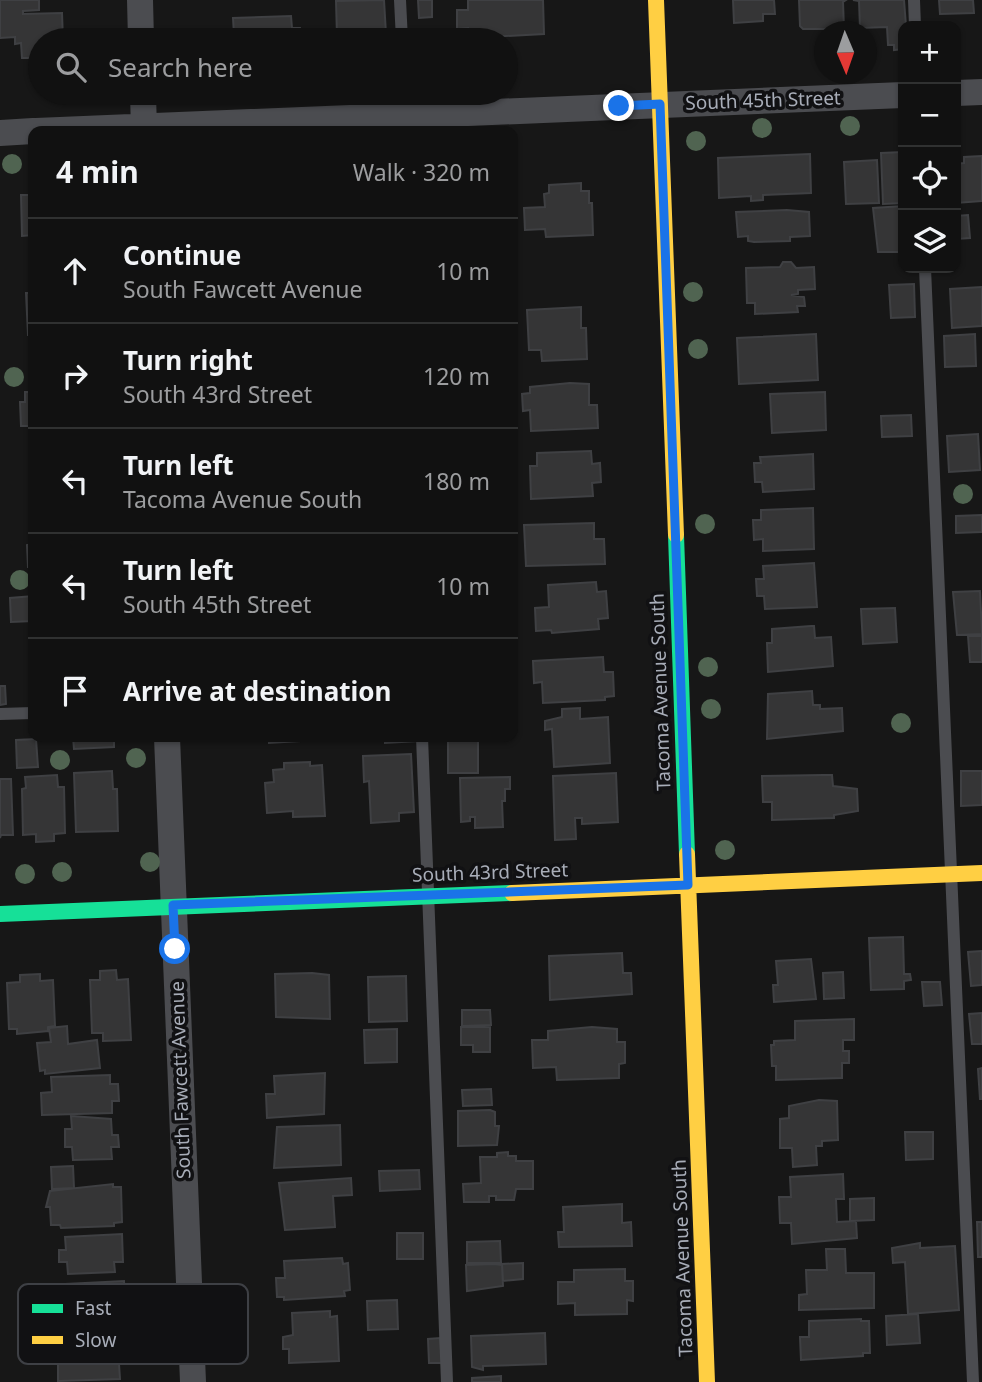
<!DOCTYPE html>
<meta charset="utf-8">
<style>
:root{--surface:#111;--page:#1e1f1f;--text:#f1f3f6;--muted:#9c9d9f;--line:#303131}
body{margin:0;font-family:"Noto Sans",sans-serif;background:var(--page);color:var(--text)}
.controls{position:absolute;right:21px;top:21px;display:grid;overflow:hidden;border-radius:14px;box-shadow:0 2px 5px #0004}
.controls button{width:63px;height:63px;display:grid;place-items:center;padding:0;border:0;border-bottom:2px solid var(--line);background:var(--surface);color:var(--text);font:35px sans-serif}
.compass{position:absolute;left:814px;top:21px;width:63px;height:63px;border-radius:50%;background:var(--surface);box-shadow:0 2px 5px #0004;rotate:178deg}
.stop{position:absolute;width:21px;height:21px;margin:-16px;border:5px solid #1a73e8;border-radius:50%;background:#fff}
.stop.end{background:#1a73e8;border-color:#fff;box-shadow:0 2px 7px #0008}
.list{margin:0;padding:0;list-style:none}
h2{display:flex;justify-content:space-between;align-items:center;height:91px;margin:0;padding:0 28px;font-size:30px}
h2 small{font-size:23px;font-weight:400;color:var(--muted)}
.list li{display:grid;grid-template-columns:46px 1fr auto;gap:21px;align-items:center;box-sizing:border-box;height:105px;padding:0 28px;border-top:2px solid var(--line)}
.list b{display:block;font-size:26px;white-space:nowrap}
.list p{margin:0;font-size:23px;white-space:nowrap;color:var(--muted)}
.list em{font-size:23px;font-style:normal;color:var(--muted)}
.icon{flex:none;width:38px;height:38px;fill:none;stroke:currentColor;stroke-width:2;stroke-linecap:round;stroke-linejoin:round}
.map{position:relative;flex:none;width:982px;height:1382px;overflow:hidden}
.search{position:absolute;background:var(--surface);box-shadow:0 2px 5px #0004;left:28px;top:28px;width:490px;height:77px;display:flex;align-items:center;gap:18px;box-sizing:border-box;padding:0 24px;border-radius:38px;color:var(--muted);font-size:26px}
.panel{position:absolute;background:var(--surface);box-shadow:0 2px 5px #0004;left:28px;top:126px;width:490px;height:616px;border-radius:14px}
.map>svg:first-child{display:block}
.building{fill:#353536;stroke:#3f4043;stroke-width:2}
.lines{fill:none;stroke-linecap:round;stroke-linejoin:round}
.lane{stroke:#4b4c50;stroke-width:12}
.street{stroke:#4b4c50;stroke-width:26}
.fast{stroke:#16e098;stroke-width:16}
.slow{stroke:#ffcf43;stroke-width:16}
.tree{fill:#506451}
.route{stroke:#1a73e8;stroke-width:9}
.labels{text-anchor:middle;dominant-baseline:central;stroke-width:7;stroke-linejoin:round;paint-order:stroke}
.street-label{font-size:19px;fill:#a8adb8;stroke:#111113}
.key{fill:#111113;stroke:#3e4045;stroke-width:2}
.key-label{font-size:19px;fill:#a8adb8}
</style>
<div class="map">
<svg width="982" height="1382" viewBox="0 0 982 1382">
<rect width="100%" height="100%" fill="#171717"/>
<!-- building -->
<path class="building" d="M0,0H39V10L23,11V14L62,13L63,40H40V58H22L21,43L15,44V37L0,38Z
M384,0L386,34L337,36L336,1Z
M418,0H432V17L419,18Z
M468,0H543L544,34L468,38V28L457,29V10H468Z
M733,0H774L775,14H763V21L734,23Z
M799,0H846L843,2L844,29H803L800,26Z
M853,0H904L906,26H903L902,49L894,50V45H888L887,27L860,28L859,1Z
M939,0H973L974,13L940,14Z
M291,16L292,28H300L301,40H229V36L234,35L233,18Z
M435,35V40H418V36Z
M903,152V203L883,204L881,153Z
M810,154L811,193L763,195V200L751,201V196L719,198L718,158Z
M982,156V201L956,203V164L964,163V157Z
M877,160L879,203L846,204L844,162Z
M581,183V191H589V203H592L593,235L546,237L545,229L525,230L524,208L545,207L544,194L549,193V185Z
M21,195H33V235L22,236Z
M903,206V252H878L873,208Z
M787,210L809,212L810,236L790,237V241L754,242L748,241V236L738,237L736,212Z
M968,215L970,238L956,239V216Z
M30,243H33V282H31Z
M783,262H791L796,268L814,267L815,289L798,290V294L791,295L804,297L805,306H797L798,312L755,314V303H747L746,268L780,267Z
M914,284L915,317L891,318L889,285Z
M982,287V326L952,328L950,289Z
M26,293H33V335H28Z
M581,307V328H586L587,359L542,361L541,350H529L527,310Z
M816,334L818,380L739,384L737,338Z
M975,334L976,366L945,367L944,336Z
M570,383L589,384V405H597L598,428L531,431L530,410L523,411L522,394L530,393V387Z
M25,392H33V434L32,426H21L20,402H25Z
M825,392L826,430L772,433L770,394Z
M911,415L912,436L882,437L881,416Z
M978,434L980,470L949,472L947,436Z
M591,451L592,464L600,463L601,482L592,483L593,496L531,499L530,466H537V453Z
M813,454L814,489L763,492L762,482H755L754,463H761L760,457Z
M813,508L814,549L763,551V539L754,540L753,520H761V510Z
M982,515V532L956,533V516Z
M594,523V539H604L605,564L526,566L524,525Z
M33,544V567H28L27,545Z
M814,563L817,607L765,609L764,596H757L756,579H764L763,566Z
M596,582L597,592L606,591L608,618L598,619L599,629L552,633L551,630L536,631L535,608L549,607L548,585Z
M980,591L982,634L957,635L953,592Z
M33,596V621L11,622L10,598Z
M895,608L897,642L863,644L861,609Z
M811,626H814L815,638L831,637L833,666L768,672L767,643H772V629Z
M968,636H982V662H970Z
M603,657L604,672H613L614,696L605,697V700L543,703L542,682L534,683L533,661Z
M0,686H5L6,704L0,705Z
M812,691L813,705H820V709L842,708L843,731L767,739L768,694Z
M580,708V719L608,717L610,763L554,767L552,729L545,730V721L562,717V709Z
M73,737H114V747L74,749Z
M260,737H322L317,740L269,743V737Z
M385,737H417L418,741L385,743Z
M36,739L38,767L17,768L16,740Z
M448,741H478V773H448Z
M411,754L414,812L399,813V821L371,823L369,781L364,782L363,756Z
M310,762V766L322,765L325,816L293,817V811L267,813L265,783L274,782L273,770L284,769V763Z
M112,771L113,789H117L118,831L76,832L74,773Z
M961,771H982V805L961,806Z
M616,773L618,822L582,824V818H575L576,839L555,840L553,776Z
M57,775L58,787H64L65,833L54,834V841L36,842V834L23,835L22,789L26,788L25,777Z
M823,775H832L833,786L857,789L858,811L834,815V818L772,820V802H763L762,776Z
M510,777V789H505V801H502L503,827L475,828V817H470V821L461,822L460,778Z
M0,779H11L13,835H1L0,838Z
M903,937L904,974H910L911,980L904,981V989L871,990L869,938Z
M982,951V985L971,986L968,952Z
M622,953L623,973H631L632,994L550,1000L549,956Z
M811,959L816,999L774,1002L773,985H778L776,961Z
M116,970L117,980L128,979L131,1040L103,1041V1033H92L90,980H100V971Z
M843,972L844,998L824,999L823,973Z
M312,973L329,975L330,1019L276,1017L275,974Z
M40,974V981L53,980L55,1026L48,1027V1031L17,1034V1029H9L7,983L20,982V975Z
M406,976L407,1021L369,1022L368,977Z
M922,982H940L942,1005L924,1006Z
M462,1010H490L491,1025L462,1026Z
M982,1013V1044H972L969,1014Z
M854,1019V1040H843V1051H849V1063H842V1078L776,1080V1066H772L771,1045H774V1041L795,1040V1021Z
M67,1026L68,1044L97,1040L100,1068L45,1074V1070L40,1071L37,1043L51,1042L49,1028Z
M461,1027H490V1052H473V1045H461Z
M592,1027L617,1029V1042H625V1063L619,1064V1078L557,1080L556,1067L533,1068L532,1040H548V1031Z
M397,1029V1062L365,1063L364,1030Z
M982,1068V1099H980L978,1069Z
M325,1073L324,1114L267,1118L266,1094H275L274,1076Z
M110,1075V1084H118L119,1101H112V1113L42,1115L41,1093L52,1092L51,1077Z
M491,1089L492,1105L463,1106L462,1090Z
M819,1100L837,1101L838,1140L822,1141V1146H816L817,1165L793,1167L792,1148H780V1119L789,1118V1106Z
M490,1110L495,1112V1126H499L497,1145L458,1146V1111Z
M71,1116L111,1119L112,1135H118L119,1147H111L112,1159L73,1160L72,1147H65V1129H72Z
M340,1125L341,1165L274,1168L277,1127Z
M905,1132H933V1159L906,1160Z
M508,1152V1156H516V1161H533V1189H516L514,1200H496V1196H489V1202H464L463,1184L481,1183L480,1157H497V1153Z
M73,1166L74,1188L52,1189L51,1167Z
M419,1170L420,1189L380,1191L379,1171Z
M843,1174L844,1199H836L837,1222L856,1221L857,1238L792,1244L791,1223H780L779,1197H791L790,1177Z
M351,1178L352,1195L333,1196L335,1227L285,1230L279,1183Z
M113,1184V1187H121L122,1222L114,1223V1226L61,1228L60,1225H51L50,1207H46L50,1191Z
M874,1198V1220L850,1221V1199Z
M622,1204V1223L631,1222L632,1246L559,1247L558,1232H564L563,1207Z
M977,1222H982V1257H978Z
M397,1233H423V1259H397Z
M122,1234L123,1262H114L115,1272L68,1274L67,1262H59V1250H66L65,1237Z
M500,1241L501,1263H467V1242Z
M920,1243V1248L955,1246L959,1310L908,1314L905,1262L893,1263L892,1248Z
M826,1249H845L846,1273H874V1308L799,1310V1295L807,1294L806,1270H827Z
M342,1258L343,1264L348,1263L350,1290L344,1291L345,1296L284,1300V1297H277L276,1278H285L284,1261Z
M523,1263V1279L503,1281L502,1264Z
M494,1264L502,1265L503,1286L467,1291L466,1265Z
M625,1269V1281H633V1301L627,1300V1314L575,1315V1303L558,1304V1282H574V1270Z
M124,1281L125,1309H116L117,1319L68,1322L67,1308H47L46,1290L66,1289V1284Z
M397,1300L398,1329L368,1330L367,1301Z
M330,1311V1317L337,1316L339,1361L289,1363V1349H283V1337L293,1335L292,1313Z
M918,1314L920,1343L887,1345L886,1316Z
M861,1319V1321H869L870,1353H863V1356L801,1360L800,1337H809V1321Z
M545,1333L546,1364L483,1366V1370L472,1367L471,1336Z
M440,1338L442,1363H429L428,1339Z
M128,1340L129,1363L119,1364L120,1379L58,1381V1363H54V1354H62V1343Z
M501,1376V1382H472V1378Z"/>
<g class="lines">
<!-- lane -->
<path class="lane" d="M400,0L402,40
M914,0L915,26
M404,93L406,131
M925,268L973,1382
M0,714L33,713
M422,737L447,1382"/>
<!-- street -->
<path class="street" d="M140,0L141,40
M143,93L144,131
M956,93L982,92
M36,131L903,95
M0,133L33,131
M167,737L193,1382"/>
<!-- fast -->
<path class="fast" d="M676,535L687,854
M0,914L512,893"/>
<!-- slow -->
<path class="slow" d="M656,0L676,535
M687,854L707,1382
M512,893L982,873"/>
</g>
<!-- trees -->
<g class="tree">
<circle cx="850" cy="126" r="10"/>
<circle cx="762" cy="128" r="10"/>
<circle cx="696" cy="141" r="10"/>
<circle cx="12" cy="164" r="10"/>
<circle cx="693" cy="292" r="10"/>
<circle cx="698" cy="349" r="10"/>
<circle cx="14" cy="377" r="10"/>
<circle cx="963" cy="494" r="10"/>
<circle cx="705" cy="524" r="10"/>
<circle cx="20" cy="580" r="10"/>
<circle cx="708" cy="667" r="10"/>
<circle cx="711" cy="709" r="10"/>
<circle cx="901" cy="723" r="10"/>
<circle cx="136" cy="758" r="10"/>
<circle cx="60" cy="760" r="10"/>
<circle cx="725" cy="850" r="10"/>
<circle cx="150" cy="862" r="10"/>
<circle cx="62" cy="872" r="10"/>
<circle cx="25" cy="874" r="10"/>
</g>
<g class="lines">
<!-- route -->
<path class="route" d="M175,949L173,905L688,885L660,104L619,106"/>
</g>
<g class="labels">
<!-- street labels -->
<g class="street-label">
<text transform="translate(763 100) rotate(-2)">South 45th Street</text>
<text transform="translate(660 692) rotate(-92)">Tacoma Avenue South</text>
<text transform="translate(490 872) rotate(-2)">South 43rd Street</text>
<text transform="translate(180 1080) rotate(-92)">South Fawcett Avenue</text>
<text transform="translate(682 1258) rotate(-92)">Tacoma Avenue South</text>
</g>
</g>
<!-- legend -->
<rect x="18" y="1284" width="230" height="80" rx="10" class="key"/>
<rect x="32" y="1304" width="31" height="9" fill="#16e098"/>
<rect x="32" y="1336" width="31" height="8" fill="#ffcf43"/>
<g class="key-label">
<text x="75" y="1315">Fast</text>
<text x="75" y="1347">Slow</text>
</g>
</svg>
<div class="controls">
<button>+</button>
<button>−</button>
<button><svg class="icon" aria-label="locate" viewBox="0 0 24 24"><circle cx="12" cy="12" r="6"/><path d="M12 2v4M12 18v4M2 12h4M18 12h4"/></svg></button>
<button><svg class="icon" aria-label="layers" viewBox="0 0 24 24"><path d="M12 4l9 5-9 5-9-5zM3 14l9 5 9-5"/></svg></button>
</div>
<svg class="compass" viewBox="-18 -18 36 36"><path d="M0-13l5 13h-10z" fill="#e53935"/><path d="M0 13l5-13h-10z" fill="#9c9d9f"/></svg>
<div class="stop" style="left:175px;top:949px"></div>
<div class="stop end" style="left:619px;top:106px"></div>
<div class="search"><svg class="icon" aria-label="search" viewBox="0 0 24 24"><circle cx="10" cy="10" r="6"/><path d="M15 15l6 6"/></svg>Search here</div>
<section class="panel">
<h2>4 min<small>Walk · 320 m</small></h2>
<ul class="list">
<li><svg class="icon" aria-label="ahead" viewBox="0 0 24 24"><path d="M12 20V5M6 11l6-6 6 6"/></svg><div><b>Continue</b><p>South Fawcett Avenue</p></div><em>10 m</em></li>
<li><svg class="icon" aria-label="right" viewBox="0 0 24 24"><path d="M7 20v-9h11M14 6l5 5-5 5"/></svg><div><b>Turn right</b><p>South 43rd Street</p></div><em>120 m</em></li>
<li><svg class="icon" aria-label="left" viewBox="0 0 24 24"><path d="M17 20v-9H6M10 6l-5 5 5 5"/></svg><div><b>Turn left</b><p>Tacoma Avenue South</p></div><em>180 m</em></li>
<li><svg class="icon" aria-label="left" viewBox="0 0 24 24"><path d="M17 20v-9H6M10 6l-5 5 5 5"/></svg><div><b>Turn left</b><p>South 45th Street</p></div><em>10 m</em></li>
<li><svg class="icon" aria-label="arrive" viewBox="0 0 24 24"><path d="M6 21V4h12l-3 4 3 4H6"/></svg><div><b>Arrive at destination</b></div></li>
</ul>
</section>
</div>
